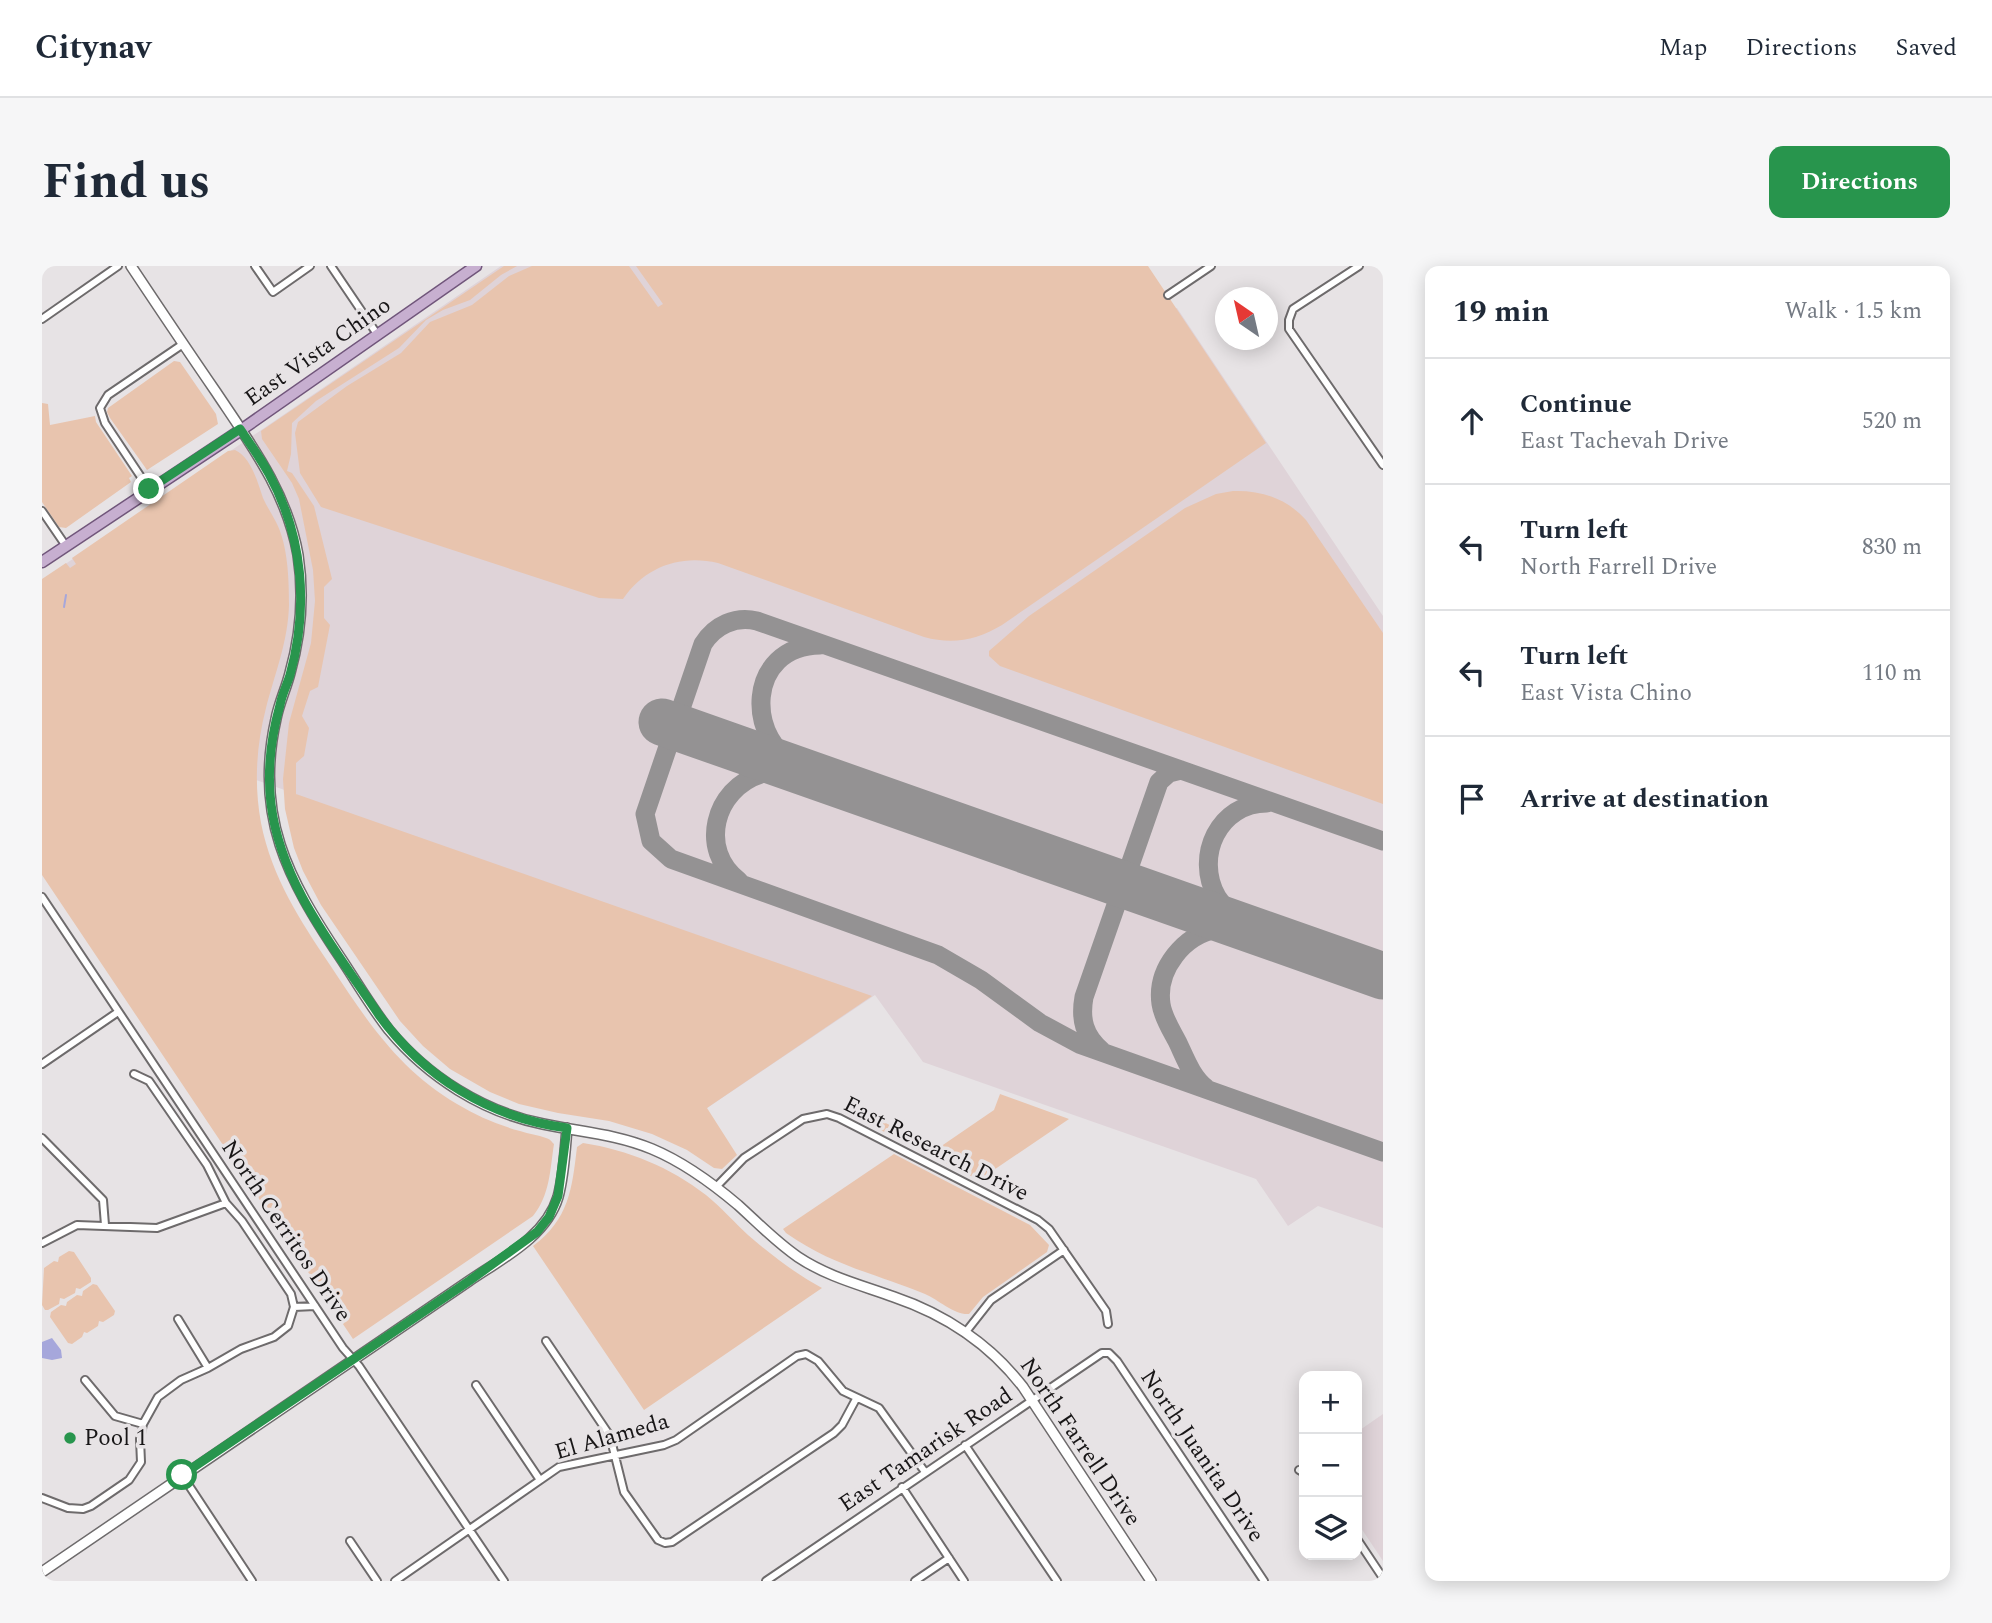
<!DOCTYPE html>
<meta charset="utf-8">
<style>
:root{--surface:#fff;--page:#f6f6f7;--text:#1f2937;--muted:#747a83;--line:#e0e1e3;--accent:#28954d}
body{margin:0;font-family:Spectral,serif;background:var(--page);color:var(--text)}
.controls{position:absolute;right:21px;bottom:21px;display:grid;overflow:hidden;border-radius:14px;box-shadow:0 4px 18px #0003}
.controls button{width:63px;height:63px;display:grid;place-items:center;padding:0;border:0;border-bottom:2px solid var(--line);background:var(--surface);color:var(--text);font:35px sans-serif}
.compass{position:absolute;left:1173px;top:21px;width:63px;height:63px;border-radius:50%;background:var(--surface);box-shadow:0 4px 18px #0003;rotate:326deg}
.stop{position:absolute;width:21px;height:21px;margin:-16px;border:5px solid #28954d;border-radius:50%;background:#fff}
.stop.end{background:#28954d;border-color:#fff;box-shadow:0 2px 7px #0008}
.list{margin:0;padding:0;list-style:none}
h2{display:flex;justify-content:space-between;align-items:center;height:91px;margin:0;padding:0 28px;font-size:30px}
h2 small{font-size:23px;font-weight:400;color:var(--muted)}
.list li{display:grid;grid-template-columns:46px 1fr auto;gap:21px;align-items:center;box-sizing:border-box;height:126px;padding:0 28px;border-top:2px solid var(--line)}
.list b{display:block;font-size:26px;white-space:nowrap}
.list p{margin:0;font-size:23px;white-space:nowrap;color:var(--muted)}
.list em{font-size:23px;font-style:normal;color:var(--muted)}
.icon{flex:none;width:38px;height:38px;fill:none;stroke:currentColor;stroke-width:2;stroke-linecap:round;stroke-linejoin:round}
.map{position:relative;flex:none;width:1341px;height:1315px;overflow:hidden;border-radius:14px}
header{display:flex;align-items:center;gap:42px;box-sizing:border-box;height:98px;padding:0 35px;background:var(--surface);border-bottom:2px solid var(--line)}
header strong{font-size:33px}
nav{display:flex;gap:38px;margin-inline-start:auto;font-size:24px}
.intro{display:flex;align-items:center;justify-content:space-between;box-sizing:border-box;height:168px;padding:0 42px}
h1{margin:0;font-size:49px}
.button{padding:18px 32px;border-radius:14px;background:var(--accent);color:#fff;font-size:24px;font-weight:700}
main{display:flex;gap:42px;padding:0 42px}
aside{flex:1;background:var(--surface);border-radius:14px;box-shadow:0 4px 18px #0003}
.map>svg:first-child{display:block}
.built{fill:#dfd3d8}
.green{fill:#e8c4ae}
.water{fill:#a6a7db}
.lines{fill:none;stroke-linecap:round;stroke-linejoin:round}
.stream{stroke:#a6a7db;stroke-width:2}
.taxiway{stroke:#949293;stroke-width:19}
.runway{stroke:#949293;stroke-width:47}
.street-casing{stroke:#6e6b6c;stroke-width:10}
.secondary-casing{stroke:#6e6b6c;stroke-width:12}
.primary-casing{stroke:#71567b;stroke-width:13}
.street{stroke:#fff;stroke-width:6}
.secondary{stroke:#fff;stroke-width:9}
.primary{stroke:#c7afd0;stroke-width:10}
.route{stroke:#28954d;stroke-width:9}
.poi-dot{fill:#28954d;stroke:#e7e3e5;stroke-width:2.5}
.labels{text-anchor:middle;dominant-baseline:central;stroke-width:7;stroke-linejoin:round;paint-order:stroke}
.street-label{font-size:23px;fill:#181617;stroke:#e7e3e5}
.poi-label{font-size:23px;fill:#181617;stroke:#e7e3e5;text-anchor:start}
</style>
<header>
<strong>Citynav</strong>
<nav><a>Map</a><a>Directions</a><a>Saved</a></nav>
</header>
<div class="intro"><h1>Find us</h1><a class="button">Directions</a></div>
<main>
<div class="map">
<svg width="1341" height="1315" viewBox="0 0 1341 1315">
<rect width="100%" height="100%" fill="#e7e3e5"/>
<!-- built -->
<path class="built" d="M459,0H597L1135,42L1341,350V962L1276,940L1246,960L1214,913L881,796L833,729L665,842L254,528L163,496L0,314Z
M1341,1148V1295L1315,1256V1166Z"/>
<!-- green -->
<path class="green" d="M462,0H475L459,9L428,34L401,44L384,54L357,82L274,135L250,157L249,188L245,205L250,207L272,240L290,313L282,321V352L288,359L276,421L268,425L260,450L267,462L262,490L254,497V528L830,730L665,842L695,889L680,903L672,902L645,884L610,868L567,855L516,847L477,838L448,826L408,803L381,780L358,755L279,639L261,605L252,582L243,543L241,513L247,457L269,377L273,335L271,304L257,233L250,217L220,173L219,165Z
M490,0H587L616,41L621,38L594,0H1106L1224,177L960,359C935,374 911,379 882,371L676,297C638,288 603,301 581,333L557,332L279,241L258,207L253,167L256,156L305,120L359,87L388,56L430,39L467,10Z
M132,95L138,96L174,148L176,158L105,204L68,152L65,146L66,142Z
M0,137L6,138L8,159L53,150L54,156L90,210L87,212L89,216L24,262L17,261L0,236Z
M193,184C209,191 216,217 221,232C225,241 230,248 234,256C246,279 247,313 247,339C246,376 233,407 224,442C214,480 212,519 219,557C230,612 258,654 288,699C325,755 356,803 415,838C435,850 456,859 478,865C487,868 496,869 504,872C508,873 509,875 512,878C508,904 508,929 491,950L311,1073L0,609V313L24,297L28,302L34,298L30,292L186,185Z
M1191,225C1220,224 1245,233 1264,254L1341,367V538L958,400L947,390V385L987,350L1143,242L1174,228Z
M958,828L1027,853L937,914L811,850L814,842L895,883L952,844Z
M541,877C586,884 628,901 664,929C679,941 692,956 706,969C729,989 754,1008 780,1022L602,1144L491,980C527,953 530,923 535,881Z
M852,888L988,959L1007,979L1005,986L941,1031L927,1048C912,1049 897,1034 883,1028C832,1007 791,1000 744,967L741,963Z
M27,985L32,986L49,1012V1016L38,1023L34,1022L33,1027L22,1033L18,1032L17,1038L6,1044H3L0,1039L2,1002L12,995L16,996L17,991Z
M51,1018L55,1019L73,1045L72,1049L61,1056L57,1055L56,1060L45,1067L42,1066L40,1071L30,1078L26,1077L8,1051L9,1046L19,1039L24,1040L25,1036L35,1029L40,1030L41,1025Z"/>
<!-- water -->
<path class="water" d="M10,1072L19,1084L20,1092L10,1094L0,1092V1076Z"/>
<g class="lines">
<!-- stream -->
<path class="stream" d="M22,341L24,329"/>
<!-- taxiway -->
<path class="taxiway" d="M761,504C701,475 704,380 778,379
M1341,575L715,355C693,350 673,359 661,378L603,548L609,575L629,593L896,689L939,714L998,757L1037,778L1341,886
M697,615C656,584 672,523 719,508C736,502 751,505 768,507
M1211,663C1197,655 1184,646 1175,631C1152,590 1177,537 1225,537
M1060,785C1042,770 1038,753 1042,731L1117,516L1127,507L1139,504
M1164,822C1150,811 1144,794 1136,777C1130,765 1121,752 1119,738C1114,703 1142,669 1175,663C1188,661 1200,663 1213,664"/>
<!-- runway -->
<path class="runway" d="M620,456L1341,710"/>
<!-- street casing -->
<g class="street-casing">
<path id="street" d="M213,0L231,26L268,0
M289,0L335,68
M1317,0L1251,43L1247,54V63L1341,199
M1126,29L1169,0
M0,53L76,0
M107,223L63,157L58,142L66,129L141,78
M0,245L24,280
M0,631L301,1082L317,1100L462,1315
M0,798L76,746
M0,872L61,934L63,959
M674,921L702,892L761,853L785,848L797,852L996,954L1007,963L1064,1045L1066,1058
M0,977L35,959L115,962L184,937
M252,1041L273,1040
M136,1053L166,1102
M923,1067L949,1034L1022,984
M504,1075L568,1170L582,1226L616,1274L623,1277L630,1276L792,1167L800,1159L814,1133
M43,1114L73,1150L101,1158
M434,1119L498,1214
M923,1179L1015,1315
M1257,1204L1262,1207
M140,1209L210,1315
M860,1221L922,1315
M0,1232L26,1242L41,1243L49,1240L87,1214L99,1196L98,1173L101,1158L116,1131L139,1114L166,1102L199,1083L232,1071L246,1060L252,1041L249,1028L200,955L184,937L165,899L107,815L92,808
M1315,1273L1341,1312
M308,1275L335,1315
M353,1315L517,1201L622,1179L634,1174L755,1090L764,1088L776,1095L801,1125L837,1142L883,1206
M724,1315L1060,1087H1067L1075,1095L1222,1315
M873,1315L907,1292"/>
</g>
<!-- secondary casing -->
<g class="secondary-casing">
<path id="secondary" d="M89,0C117,42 145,84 174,126C208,177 245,226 256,289C262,328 259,368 248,407C244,423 237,437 234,453C212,550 246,613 298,691C314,715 329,741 347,764C386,811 441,846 501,858C538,866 574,868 610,883C641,896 670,917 696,939C716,957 734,976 756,991C786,1011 819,1019 852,1031C902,1048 948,1078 981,1121L1109,1315
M0,1306L427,1015C459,993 504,971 516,931C522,909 523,885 525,862"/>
</g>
<!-- primary casing -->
<g class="primary-casing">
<path id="primary" d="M0,296L199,164L434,0"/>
</g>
<!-- street -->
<use href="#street" class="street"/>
<!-- secondary -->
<use href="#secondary" class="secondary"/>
<!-- primary -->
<use href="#primary" class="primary"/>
</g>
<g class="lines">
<!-- route -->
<path class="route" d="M107,223L198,163C208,178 219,193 227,208C261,270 267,341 248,409C245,419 240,428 238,439C229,471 225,505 229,538C239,619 293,683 337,749C382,811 448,852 525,862L516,930L507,951L495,966L427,1015L140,1209"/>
</g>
<!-- markers -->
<circle class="poi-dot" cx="28" cy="1172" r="7"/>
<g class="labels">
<!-- street labels -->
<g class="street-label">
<text transform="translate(276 86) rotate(-35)">East Vista Chino</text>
<text transform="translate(894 883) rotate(27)">East Research Drive</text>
<text transform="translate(244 965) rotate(56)">North Cerritos Drive</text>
<text transform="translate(570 1171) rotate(-16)">El Alameda</text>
<text transform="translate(1038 1176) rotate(56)">North Farrell Drive</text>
<text transform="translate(884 1184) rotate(-34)">East Tamarisk Road</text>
<text transform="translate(1160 1190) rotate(56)">North Juanita Drive</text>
</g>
<!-- poi labels -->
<g class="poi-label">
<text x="42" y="1172">Pool 1</text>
</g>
</g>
</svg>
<div class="controls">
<button>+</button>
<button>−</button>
<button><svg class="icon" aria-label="layers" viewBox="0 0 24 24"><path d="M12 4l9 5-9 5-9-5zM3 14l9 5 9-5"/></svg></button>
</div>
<svg class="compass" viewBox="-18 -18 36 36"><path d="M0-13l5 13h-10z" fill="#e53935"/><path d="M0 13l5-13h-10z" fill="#747a83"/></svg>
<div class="stop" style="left:140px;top:1209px"></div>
<div class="stop end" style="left:107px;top:223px"></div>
</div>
<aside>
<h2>19 min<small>Walk · 1.5 km</small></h2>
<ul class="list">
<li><svg class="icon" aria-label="ahead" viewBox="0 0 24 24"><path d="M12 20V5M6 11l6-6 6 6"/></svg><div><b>Continue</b><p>East Tachevah Drive</p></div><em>520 m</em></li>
<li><svg class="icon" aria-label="left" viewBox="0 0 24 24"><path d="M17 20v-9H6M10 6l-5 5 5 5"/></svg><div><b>Turn left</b><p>North Farrell Drive</p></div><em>830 m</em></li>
<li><svg class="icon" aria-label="left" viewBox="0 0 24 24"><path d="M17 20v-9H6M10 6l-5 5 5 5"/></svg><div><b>Turn left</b><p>East Vista Chino</p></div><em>110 m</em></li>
<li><svg class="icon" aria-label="arrive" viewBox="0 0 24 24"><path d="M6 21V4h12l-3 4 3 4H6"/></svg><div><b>Arrive at destination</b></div></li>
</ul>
</aside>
</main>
